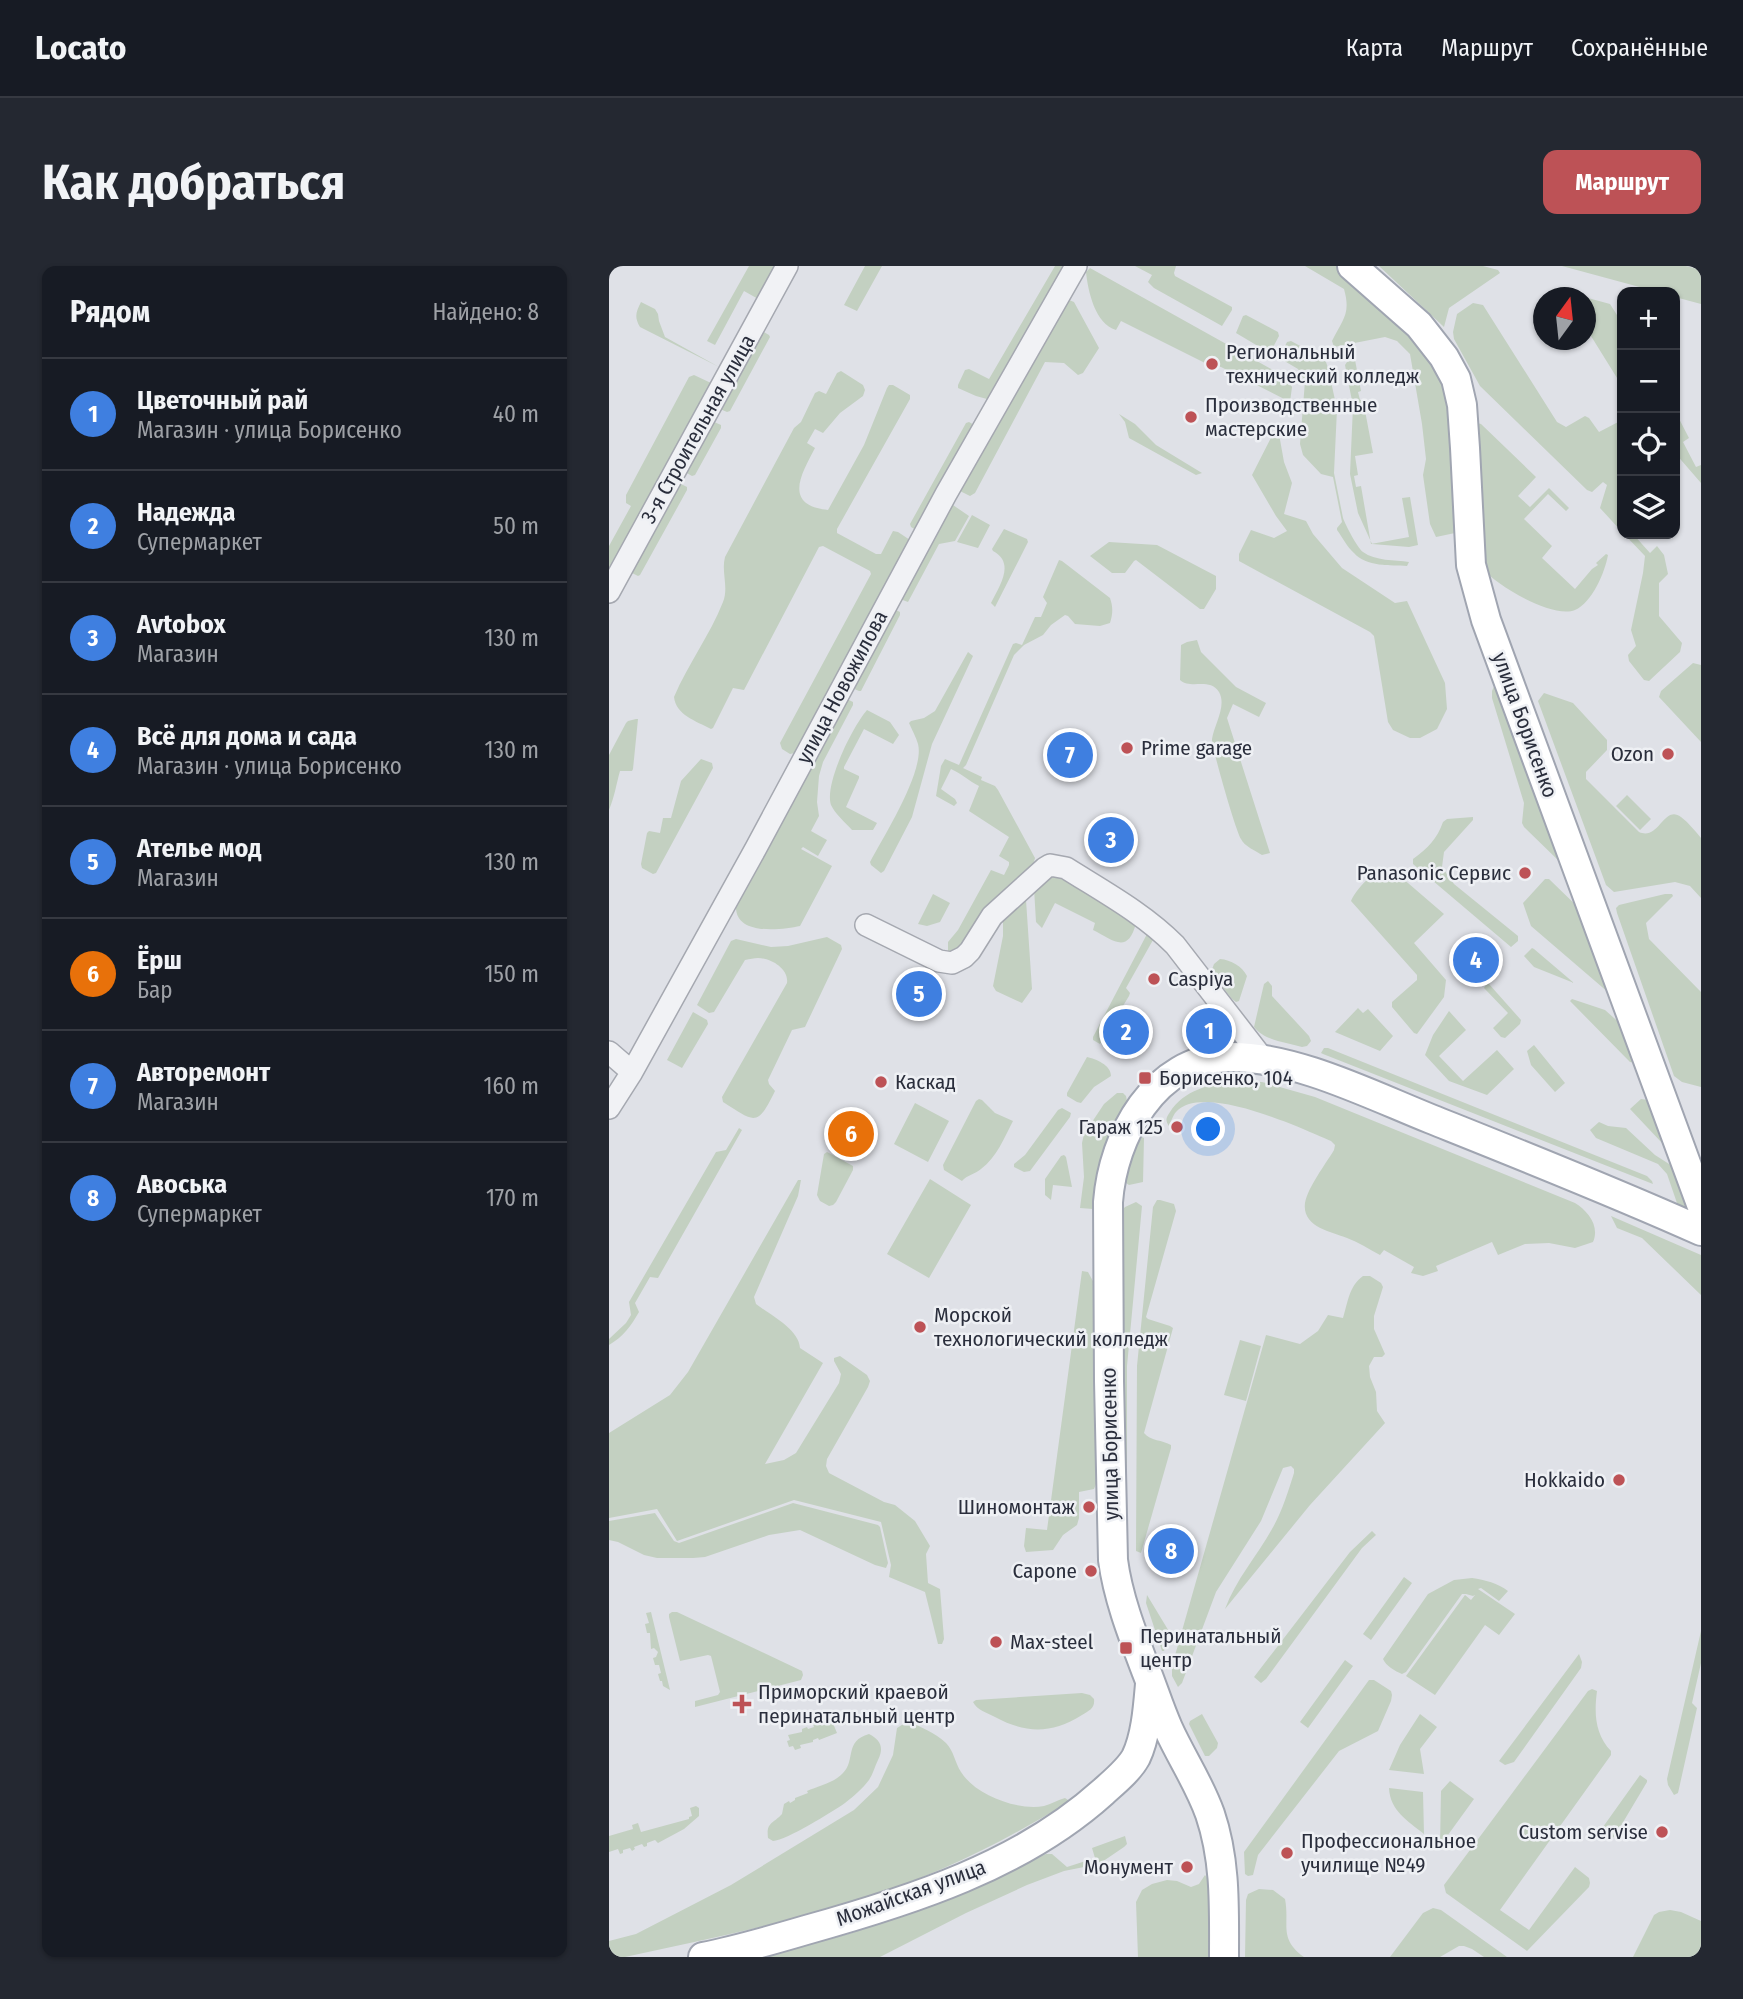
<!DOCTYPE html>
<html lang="ru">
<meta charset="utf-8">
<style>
:root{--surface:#171b24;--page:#242831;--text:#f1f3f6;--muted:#9ea1a6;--line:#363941;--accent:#bd5256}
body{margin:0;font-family:"Fira Sans Condensed",sans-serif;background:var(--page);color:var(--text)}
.controls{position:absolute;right:21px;top:21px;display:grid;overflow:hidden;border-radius:14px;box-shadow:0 2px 5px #0004}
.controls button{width:63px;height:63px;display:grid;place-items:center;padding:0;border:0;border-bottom:2px solid var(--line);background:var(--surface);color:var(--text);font:35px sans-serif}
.compass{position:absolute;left:924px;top:21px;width:63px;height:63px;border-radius:50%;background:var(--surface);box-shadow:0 2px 5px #0004;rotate:15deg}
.you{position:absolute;left:600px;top:864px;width:24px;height:24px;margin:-18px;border:5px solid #fff;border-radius:50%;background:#1a73e8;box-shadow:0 0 0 10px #1a73e833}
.badge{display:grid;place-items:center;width:46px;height:46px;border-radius:50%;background:var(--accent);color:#fff;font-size:23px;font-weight:700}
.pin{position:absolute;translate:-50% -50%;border:4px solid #fff;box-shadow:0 2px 7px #0006}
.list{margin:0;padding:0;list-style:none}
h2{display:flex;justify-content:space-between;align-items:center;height:91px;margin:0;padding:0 28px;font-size:30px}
h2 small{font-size:23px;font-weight:400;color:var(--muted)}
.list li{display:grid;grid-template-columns:46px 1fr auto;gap:21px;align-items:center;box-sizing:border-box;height:112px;padding:0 28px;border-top:2px solid var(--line)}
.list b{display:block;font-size:26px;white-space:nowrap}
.list p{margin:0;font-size:23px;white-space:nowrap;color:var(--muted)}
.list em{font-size:23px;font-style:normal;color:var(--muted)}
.icon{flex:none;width:38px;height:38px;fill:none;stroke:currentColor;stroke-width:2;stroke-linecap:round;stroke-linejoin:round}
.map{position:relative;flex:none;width:1092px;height:1691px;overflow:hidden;border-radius:14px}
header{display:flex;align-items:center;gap:42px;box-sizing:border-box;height:98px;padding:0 35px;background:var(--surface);border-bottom:2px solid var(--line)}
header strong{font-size:33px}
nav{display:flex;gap:38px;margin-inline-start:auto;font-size:24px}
.intro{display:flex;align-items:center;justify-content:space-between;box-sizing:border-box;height:168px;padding:0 42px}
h1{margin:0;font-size:49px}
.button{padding:18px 32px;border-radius:14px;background:var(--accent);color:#fff;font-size:24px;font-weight:700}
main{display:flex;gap:42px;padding:0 42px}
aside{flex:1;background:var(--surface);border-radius:14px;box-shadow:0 2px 5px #0004}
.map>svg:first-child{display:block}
.green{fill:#c3d0c1}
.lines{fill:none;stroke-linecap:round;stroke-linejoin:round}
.minor-casing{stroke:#a5a8b0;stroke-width:24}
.major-casing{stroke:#a0a5b1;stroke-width:32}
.minor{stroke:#f1f2f5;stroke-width:21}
.major{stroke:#fff;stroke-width:28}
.poi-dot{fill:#bd5256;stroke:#eef0f4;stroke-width:2.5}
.labels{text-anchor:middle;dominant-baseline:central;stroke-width:5;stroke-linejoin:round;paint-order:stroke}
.poi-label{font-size:21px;fill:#2a2e3c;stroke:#eef0f4;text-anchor:start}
.street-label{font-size:21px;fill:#2a2e3c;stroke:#eef0f4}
</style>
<header>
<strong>Locato</strong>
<nav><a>Карта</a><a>Маршрут</a><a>Сохранённые</a></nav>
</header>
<div class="intro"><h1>Как добраться</h1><a class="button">Маршрут</a></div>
<main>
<aside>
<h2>Рядом<small>Найдено: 8</small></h2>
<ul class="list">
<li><span class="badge" style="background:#3f7fe0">1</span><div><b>Цветочный рай</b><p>Магазин · улица Борисенко</p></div><em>40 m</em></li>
<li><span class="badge" style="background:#3f7fe0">2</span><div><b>Надежда</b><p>Супермаркет</p></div><em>50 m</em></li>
<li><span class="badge" style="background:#3f7fe0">3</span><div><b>Avtobox</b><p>Магазин</p></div><em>130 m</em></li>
<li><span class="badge" style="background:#3f7fe0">4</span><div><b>Всё для дома и сада</b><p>Магазин · улица Борисенко</p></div><em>130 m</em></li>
<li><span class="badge" style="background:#3f7fe0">5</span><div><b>Ателье мод</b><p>Магазин</p></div><em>130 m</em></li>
<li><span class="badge" style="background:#e8710a">6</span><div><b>Ёрш</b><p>Бар</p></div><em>150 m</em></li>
<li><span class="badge" style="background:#3f7fe0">7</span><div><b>Авторемонт</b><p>Магазин</p></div><em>160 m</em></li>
<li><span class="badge" style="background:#3f7fe0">8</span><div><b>Авоська</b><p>Супермаркет</p></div><em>170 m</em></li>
</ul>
</aside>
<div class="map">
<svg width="1092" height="1691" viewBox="0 0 1092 1691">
<rect width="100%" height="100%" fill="#dfe1e7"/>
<!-- green -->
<path class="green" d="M140,0H170L151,34L135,25L106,79L98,75Z
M256,0H273L248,45L235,39Z
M446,0H457L383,130L378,133L367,130L349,122V119L356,104L360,103L380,113Z
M526,0H567L565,7L566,10L623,41V44L613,60L545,22L539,16L543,9Z
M696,0H727L733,4L804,65L838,119L848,264L846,267L827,271L821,258L814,209L817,193L813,158L801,88L788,75L776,71L725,81L723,75C734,53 742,48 735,23Z
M770,0H874L889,4L891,7L840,42L835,61Z
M953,0H1077L1092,4V38L1066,31V26H1049Z
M481,2L678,112L683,121L681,136L612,101L598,98L512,55L507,64C486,58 479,25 477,6Z
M946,23L1001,38L1013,57V120L977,62L976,32L943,31L941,28L942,24Z
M460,34L465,36L490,82L474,107L469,109L455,97L436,96L366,227L361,230L351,225L456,36Z
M32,36L46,43L49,48L50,55L56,71L110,101L31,61C25,51 27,46 32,36Z
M864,37L874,39L948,156L957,161L976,150L980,152L990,166L1013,154V266L991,242L998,219L994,216L983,226L978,224L871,120L845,73L844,66L848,48Z
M637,49L669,66L670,70L662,85L659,86L627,67L634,50Z
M153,65L160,69L161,71L121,145L118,146L111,143Z
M682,75L708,89L717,96L719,102L728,143L725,207L734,252C737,260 748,281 754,286C766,295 786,294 800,296L798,300C782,299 757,301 745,287C738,281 734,272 728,264V262L733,256L724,211L712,208L694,189L691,178L696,115L689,103L672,93L671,90L678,76Z
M746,94L752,125L749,126L751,134H754L764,187L746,190L749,209L745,210L747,221L752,220L762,278L800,271L793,232L801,231L809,279L800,281L763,278L749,247L741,208L744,140L736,99L738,96Z
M232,105L254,119L256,124L254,130L231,147L214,167L206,163L198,177L206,182C193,207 173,239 219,244L255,179L278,122L280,119H284L301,129V133L228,263V267L267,288H272L284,265L289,266L301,274L186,487L181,488L173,483L171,477L262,308L261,305L214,280L210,281L135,424L124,422L104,462L102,463C87,455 67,449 65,431C79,398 101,369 114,336C120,321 112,306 116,291L185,162L192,156L206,127L210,125L217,128L228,107Z
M85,109L102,117L101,123L0,309V280L22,240L17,237V229L80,111Z
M1066,145L1080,172L1074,176L1087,201L1092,199V217L1066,187Z
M510,148L526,158L547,179L593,207L587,209L520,172L516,156Z
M103,155L112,159V162L86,209L83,210L76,206Z
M360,156L367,160L307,264L302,261L301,258L357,157Z
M868,157L872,158L927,211L909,230L921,241L940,222L960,242L957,245L939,228L915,253L943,280L933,292L966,323L983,303L989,299L987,297L997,288L999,289C996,306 983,337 966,344C943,353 887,319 873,302Z
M666,164L670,168L675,196L683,217L675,248L697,255L704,268L733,302L786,337L798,335L836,417L838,443L828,463L811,472H801L784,464L779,456L765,370L761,366L630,295V288L642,264L665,272L678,265L667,250L643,209Z
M70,217L78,221V224L31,309L29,310L21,306Z
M341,237L360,250L346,275L330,278L299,336L291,333Z
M363,249L381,259L369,282L348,276Z
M395,263L418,273L419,276L386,341L382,337C390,321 407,297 384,285L383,283Z
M1015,268H1024L1041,287L1048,280L1055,289L1059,308L1050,317V350L1073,377L1071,386L1040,415L1035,414L1020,395L1019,389L1027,380L1022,364L1034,307L1036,290Z
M500,276L548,279L607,310V323L595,343H591L527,294L525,295L516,307H503L481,290Z
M450,294L453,295L501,332C504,341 504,347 501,357L491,360L466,358L459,350L456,349L442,359L434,369L415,379L405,389L357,499L354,502L373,511L372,514L386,520L389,524L426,592L424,600L351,682L342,687L339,685V676L349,664L382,604L395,609L400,599V596L390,590L400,571L360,545L370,520C360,515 353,508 342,503L332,523L346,533L348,537L345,540L327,530L332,500L336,493L350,499L404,378L407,377L413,379L426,351H432L438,337L434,331Z
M285,343L291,346V349L252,425H250L243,422Z
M588,374L592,386L627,421L657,437L650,451L624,438L618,452L661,587L653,589C647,585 635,580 632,573C627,566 602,479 603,473C605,459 618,440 610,426C600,411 582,424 571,414L572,379L578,376Z
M359,386L364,390L323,478L303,551L275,605L272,607L262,599L261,596C275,570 316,505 309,478C307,471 303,464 300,457L302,455L315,452L326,445Z
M1084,397L1092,399V476L1050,431L1052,425Z
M887,416L953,598L915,561L913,557L915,537L883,432V425Z
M935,427L964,437L998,474V484L977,506V513L1030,566C1050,575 1055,538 1072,551C1080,557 1086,565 1092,572V632L1081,620L1066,616L1005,626L997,619L929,435Z
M238,433L244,436V439L214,496L210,510L208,536L210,550L202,565L218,574L209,590L194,581L192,583L223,600L191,660C172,664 125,670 127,639L236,434Z
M258,444L281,456L290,469L284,478L255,463L235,501V503L250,510V512L237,541L268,557L264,564H243C237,557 226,548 222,539C215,518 244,460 258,444Z
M27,453H29L24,503L23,505H11C7,519 6,529 0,544V489L17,457L19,455Z
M92,493L103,497L104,502L47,607L44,608L33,602L32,598L38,567L40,565L51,567L54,552H62L72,515Z
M1018,529L1042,553L1031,564L1007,540Z
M864,551V554L835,586L833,601L845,618L909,670V675L902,681L804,598V593C819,582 828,573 834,556L838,553Z
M778,603L785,605L835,648L805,677L837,714L835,731L808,768L805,767L783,741V736L808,714V709L742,635C748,622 763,606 778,603Z
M447,607L527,657C519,689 504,674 484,664L486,657L446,637L433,662L427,656L425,622Z
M936,613H940L974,646L1000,727L922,660L914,637Z
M324,628L341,637L331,656L318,660L309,658Z
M1056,628H1063L1064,630L1037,657L1040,673L1092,726V821L1073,816L1065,810L1008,647L1007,642L1010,639Z
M415,632L417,634L423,723L413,737L387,725L384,720L394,670V654Z
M538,668H541L545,672L544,674L517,722L521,727L520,730L491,778L484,774V771Z
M218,671L232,679L233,683L196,761L183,764L159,814L160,818L166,825C148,862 146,856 114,836L113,831L178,717C180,703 162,692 149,692C145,692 141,693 136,694L105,746L100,747L88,739L122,675L127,673L162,681L179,680Z
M923,682L925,683L965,717L925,701L915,690Z
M611,693C622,694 633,700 638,710L630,735L627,736L623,733L602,706L605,698Z
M659,715L663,720V730L700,770L702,775L698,780L693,781C677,776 656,775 645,761L655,718Z
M877,718H880L912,754L911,758L896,772L892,771L884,762L899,747L875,722Z
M963,733L996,744L1014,760L1026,797L1021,796L961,735Z
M749,742L754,747L759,743L784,770L771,785L726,766Z
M840,745L857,764L830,790L854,815L888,784L905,803L878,829L840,815L816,789L824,769Z
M84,746L98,754L99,758L73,802L58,794Z
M925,779L956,817L946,826L922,799L918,785Z
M715,782H719L1038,910L1043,915L1044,918L714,788L712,787Z
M478,791C487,793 502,799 502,810L485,821L472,837L468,836L458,830V827Z
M625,815L653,816L706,831L966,937C979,945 991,960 984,976L966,982L940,977L916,978L889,989L883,976L827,1000L829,1005L814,1010L802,1007L805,1001L775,984L771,989C760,983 749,976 738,972C721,965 693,961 696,937C699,921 716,899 725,884L726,879L722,875C692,862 593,816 567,846C564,849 562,856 560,860C556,854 557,852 561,846C575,824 601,818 625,815Z
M508,827H514L517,830L518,835C513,845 507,855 502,865C490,890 486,916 484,943L471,942L475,911L473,877L475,868L495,838Z
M370,833L373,834L386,847L404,855C395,872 388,891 372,903C366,908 358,909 353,915L335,904L334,899L367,835Z
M1032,833L1039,834L1044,837L1060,878L1053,877L1021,843Z
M306,837L340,855L319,896L285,878Z
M453,842L462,847L461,851L421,905L415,906L405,901V898L416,889L449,844Z
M990,856L999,860L1017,862L1046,889L1071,905L1079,939L1074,942L1069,940L1058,908L1049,898L987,872L981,864Z
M130,862L133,864L49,1012L41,1011L26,1037L30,1046C22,1060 14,1071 0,1079V1073L17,1057L22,1049L20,1036L107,886L117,884Z
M533,871L535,872L534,916L520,919L517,917C518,901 525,885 533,871Z
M218,886L244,900V904L227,936L224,939L220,940L211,935L208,929L215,888Z
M455,889L457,891L463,921L444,919L442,934L436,929V913L452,890Z
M321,913L362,939L320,1012L278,988Z
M189,914H192L189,930L145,1031L147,1038C161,1049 190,1063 191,1082L214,1097L156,1198L175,1194L187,1187L230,1117L232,1108L225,1095V1092L231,1090L258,1109L261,1115L259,1121L218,1193L217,1200L220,1207L275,1236L286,1239L306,1255L321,1280L317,1288L319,1317L331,1323L335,1373L333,1378H329L316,1326L280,1311L282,1299L272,1256L185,1234L68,1275L48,1243L0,1252V1167L61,1129L79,1106Z
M548,934H551L565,938L567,945L537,1051L539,1053L561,1060L564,1062L535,1167C541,1175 554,1174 562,1179V1182L532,1287L527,1285L528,1100L544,941Z
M527,936L533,940L518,1100V1285H515L512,946L516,941Z
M1002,950L1092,989V1029L1033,972L1008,962Z
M473,1005L479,1006L485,1017L487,1218L485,1223L470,1226V1252L468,1259L454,1269L444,1284L417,1286L415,1280L417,1262L438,1264Z
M754,1010H761L772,1017L774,1021L765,1050V1063L776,1088L773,1091H765L760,1100L761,1111L767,1126L768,1145L776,1157L701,1239L616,1343C627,1313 648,1290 663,1263C673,1246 679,1226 685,1207V1203L682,1200L674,1202L652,1255L607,1326L573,1417L569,1421L563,1410V1400L657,1069L691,1078L709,1065L719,1049L734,1052C739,1036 740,1020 754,1010Z
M631,1074L652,1080L637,1135L615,1129Z
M184,1237L269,1259L271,1261L279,1297L277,1302L266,1299L191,1264L160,1269L96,1291L84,1292H48L35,1289L9,1276L0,1274V1255L46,1247L65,1275L70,1277Z
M763,1265L767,1269L753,1282L657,1413L652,1417L645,1411L741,1286Z
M795,1311L803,1317L762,1374L754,1368Z
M863,1312C876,1314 889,1317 899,1325L890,1335L872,1322L869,1323L906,1348L890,1369L876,1359L826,1429L797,1410L856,1329L862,1334L866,1329L864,1330L857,1328H853L797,1406L793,1408C786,1405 777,1400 774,1393L819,1328L845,1314Z
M538,1329L561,1367L555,1385H553L537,1337Z
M42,1346L61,1424L54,1420L53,1415H51L49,1408L52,1407L50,1399H46L44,1392L47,1391L49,1386L45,1382L42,1383L41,1367H38L36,1358L40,1357L37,1347Z
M63,1346H68L193,1405L194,1409L192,1414L86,1441V1435L109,1429L111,1426L102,1390L99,1389L71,1395L60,1351V1348Z
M1092,1365V1397L1083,1437L1088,1442L1069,1527L1065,1529L1059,1519L1058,1513Z
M970,1388L973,1396L972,1402L905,1496L896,1499L890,1495Z
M736,1394L744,1400L699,1462L691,1456Z
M760,1414H765L782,1425L783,1429L782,1435L769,1465L730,1485L649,1589L644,1609L639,1610L636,1608L635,1586Z
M983,1423L988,1425C985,1448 986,1468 1002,1485V1489L891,1644L920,1664L966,1601L980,1612L981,1617L980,1621L918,1685L837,1627L835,1619L979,1425Z
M473,1427L481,1429L485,1433C486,1442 481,1444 473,1449C442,1468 418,1468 386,1451C378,1447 368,1444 364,1436L367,1434Z
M593,1448L609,1477L608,1482L600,1490H596L580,1458L581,1455Z
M811,1448L828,1461L811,1483L815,1508L780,1504L791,1479Z
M217,1453L223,1455L228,1467L210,1474L209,1472L204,1474V1476L191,1479L192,1482L186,1484L184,1480L180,1481L178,1475L181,1474L179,1469L193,1466V1463L198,1461L199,1463L205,1461L204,1458Z
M299,1455C311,1461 327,1467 337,1477C345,1485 346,1497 352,1506C366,1529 409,1545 435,1540C442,1538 449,1534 456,1532L459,1534L458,1537C418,1561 377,1584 335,1602C234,1646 123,1668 16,1691H0V1675L27,1668L122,1619L245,1544L269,1521L284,1489L288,1462Z
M260,1468C272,1474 275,1482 269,1494C266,1500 264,1508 260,1514C254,1522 244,1531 236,1537C223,1546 178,1574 164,1575L159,1572C157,1556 164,1558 173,1548L175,1538L180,1535L181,1537L186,1534V1532L199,1527L198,1525C209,1520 225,1517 234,1507C247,1494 235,1475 260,1468Z
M1031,1509L1038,1514V1516L1007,1568L1002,1574L999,1575L989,1568Z
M841,1515L865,1533L831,1580L832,1525Z
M780,1522L814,1526L815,1568C799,1555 781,1545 780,1522Z
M87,1540L90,1542V1550L75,1563L49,1577L46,1574L38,1577V1580L35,1581L33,1578L25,1581L26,1583L23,1585L21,1582L14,1584V1587L11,1588L9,1583L0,1586V1570L24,1563L23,1559L29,1557L32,1566L80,1553V1551L83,1550L81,1542Z
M516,1570L518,1578L515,1581L490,1598L455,1605L418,1619L357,1647L271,1691H154L243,1667L348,1630L437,1588H443L458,1601L486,1592L483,1582Z
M596,1609L602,1617L604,1691H529L527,1636L533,1624L543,1618L558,1614L568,1615L582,1621L590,1618Z
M650,1623L664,1624L676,1633C681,1659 669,1672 695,1691H636L637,1634L639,1628Z
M824,1642L832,1644L898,1691H875L863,1683L855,1680H850L831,1691H781L814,1647Z
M1061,1644L1072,1646L1092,1655V1691H1024L1045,1649L1050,1646Z"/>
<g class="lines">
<!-- minor casing -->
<g class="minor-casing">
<path id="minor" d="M0,326L178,0
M257,659L330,695L343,697L355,691L361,685L383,650L436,602L441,599L457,602C495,626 534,647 566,679L655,794
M0,786L23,806
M0,842L23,806L147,582L337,228L467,0"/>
</g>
<!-- major casing -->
<g class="major-casing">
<path id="major" d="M743,0L810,59L835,91L847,113L853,139L856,182L862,299L877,354L1092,938
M94,1691C129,1684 163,1674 197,1664C301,1635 412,1600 494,1526C505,1516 520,1504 527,1491C537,1470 539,1441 541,1418
M615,1691C615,1643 617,1595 601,1548C590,1517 572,1491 559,1462C551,1444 545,1425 538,1407C524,1370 509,1332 504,1294L500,1115L499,936C504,870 545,793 620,791C685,790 762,829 822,853C912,889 1003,925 1092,965"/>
</g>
<!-- minor -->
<use href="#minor" class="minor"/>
<!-- major -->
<use href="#major" class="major"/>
</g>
<!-- markers -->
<g class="poi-dot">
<circle cx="603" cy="98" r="7"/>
<circle cx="582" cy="151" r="7"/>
<circle cx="518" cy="482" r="7"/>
<circle cx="1059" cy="488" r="7"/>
<circle cx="916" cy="607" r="7"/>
<circle cx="545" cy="713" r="7"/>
<rect x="529" y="805" width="14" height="14" rx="3.5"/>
<circle cx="272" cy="816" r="7"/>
<circle cx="568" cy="861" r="7"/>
<circle cx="311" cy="1061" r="7"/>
<circle cx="1010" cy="1214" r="7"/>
<circle cx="480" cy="1241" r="7"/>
<circle cx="482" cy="1305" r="7"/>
<circle cx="387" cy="1376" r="7"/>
<rect x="510" y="1375" width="14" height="14" rx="3.5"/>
<path d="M129.5 1427.5h7v7h7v7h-7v7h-7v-7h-7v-7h7z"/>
<circle cx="1053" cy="1566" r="7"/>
<circle cx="678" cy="1587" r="7"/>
<circle cx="578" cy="1601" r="7"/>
</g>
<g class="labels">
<!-- poi labels -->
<g class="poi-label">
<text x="617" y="86">Региональный<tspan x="617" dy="24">технический колледж</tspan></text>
<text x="596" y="139">Производственные<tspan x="596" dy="24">мастерские</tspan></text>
<text x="532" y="482">Prime garage</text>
<text x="1045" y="488" text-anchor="end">Ozon</text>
<text x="902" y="607" text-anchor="end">Panasonic Сервис</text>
<text x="559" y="713">Caspiya</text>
<text x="550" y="812">Борисенко, 104</text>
<text x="286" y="816">Каскад</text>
<text x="554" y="861" text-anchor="end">Гараж 125</text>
<text x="325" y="1049">Морской<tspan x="325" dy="24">технологический колледж</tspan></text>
<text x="996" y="1214" text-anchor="end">Hokkaido</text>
<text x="466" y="1241" text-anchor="end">Шиномонтаж</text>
<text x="468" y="1305" text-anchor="end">Capone</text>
<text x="531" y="1370">Перинатальный<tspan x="531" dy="24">центр</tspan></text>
<text x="401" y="1376">Max-steel</text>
<text x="149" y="1426">Приморский краевой<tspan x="149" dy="24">перинатальный центр</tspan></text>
<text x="1039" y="1566" text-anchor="end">Custom servise</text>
<text x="692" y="1575">Профессиональное<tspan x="692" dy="24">училище №49</tspan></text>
<text x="564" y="1601" text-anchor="end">Монумент</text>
</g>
<!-- street labels -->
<g class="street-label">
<text transform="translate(89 163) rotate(-61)">3-я Строительная улица</text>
<text transform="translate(233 421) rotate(-62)">улица Новожилова</text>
<text transform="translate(916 459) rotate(70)">улица Борисенко</text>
<text transform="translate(501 1178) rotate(-91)">улица Борисенко</text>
<text transform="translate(302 1627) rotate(-20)">Можайская улица</text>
</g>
</g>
</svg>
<div class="controls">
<button>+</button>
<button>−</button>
<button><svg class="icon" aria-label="locate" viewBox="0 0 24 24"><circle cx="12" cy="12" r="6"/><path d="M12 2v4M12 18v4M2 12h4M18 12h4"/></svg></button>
<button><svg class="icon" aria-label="layers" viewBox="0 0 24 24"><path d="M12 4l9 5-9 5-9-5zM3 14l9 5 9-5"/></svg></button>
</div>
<svg class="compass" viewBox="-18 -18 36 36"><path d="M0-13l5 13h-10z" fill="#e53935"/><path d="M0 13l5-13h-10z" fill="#9ea1a6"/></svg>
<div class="you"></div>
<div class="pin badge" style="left:600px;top:765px;background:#3f7fe0">1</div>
<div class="pin badge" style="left:517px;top:766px;background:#3f7fe0">2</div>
<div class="pin badge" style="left:502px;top:574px;background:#3f7fe0">3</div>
<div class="pin badge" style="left:867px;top:694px;background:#3f7fe0">4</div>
<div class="pin badge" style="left:310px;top:728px;background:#3f7fe0">5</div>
<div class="pin badge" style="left:242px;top:868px;background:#e8710a">6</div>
<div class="pin badge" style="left:461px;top:489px;background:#3f7fe0">7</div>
<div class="pin badge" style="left:562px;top:1285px;background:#3f7fe0">8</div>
</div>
</main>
